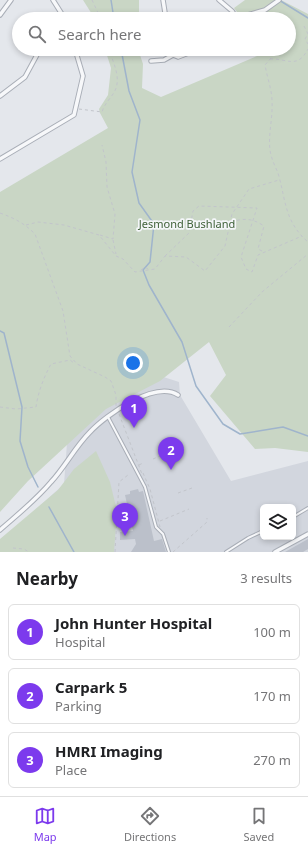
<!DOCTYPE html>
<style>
:root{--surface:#fff;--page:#f2f2f2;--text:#202124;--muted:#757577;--line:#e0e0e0;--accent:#7c3aed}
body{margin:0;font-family:"Noto Sans",sans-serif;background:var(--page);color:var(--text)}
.controls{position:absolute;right:12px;bottom:12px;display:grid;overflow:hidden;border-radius:6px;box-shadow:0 2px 6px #0003}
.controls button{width:36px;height:36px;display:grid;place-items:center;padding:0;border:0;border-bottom:1px solid var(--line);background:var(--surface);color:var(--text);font:20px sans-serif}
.you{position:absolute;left:133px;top:363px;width:14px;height:14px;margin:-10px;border:3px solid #fff;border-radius:50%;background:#1a73e8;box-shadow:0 0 0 6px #1a73e833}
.badge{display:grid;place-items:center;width:26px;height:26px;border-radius:50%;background:var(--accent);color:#fff;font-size:13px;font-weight:700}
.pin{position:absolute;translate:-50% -33px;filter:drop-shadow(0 1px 2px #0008)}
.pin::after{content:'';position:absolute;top:21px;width:14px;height:12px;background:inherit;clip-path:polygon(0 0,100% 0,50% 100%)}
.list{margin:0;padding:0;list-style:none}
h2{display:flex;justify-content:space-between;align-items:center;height:52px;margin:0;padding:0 16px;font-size:17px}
h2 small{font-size:13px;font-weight:400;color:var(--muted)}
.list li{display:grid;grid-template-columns:26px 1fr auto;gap:12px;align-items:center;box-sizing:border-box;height:56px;margin:0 8px 8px;padding:0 8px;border:1px solid var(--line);border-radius:6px}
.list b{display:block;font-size:15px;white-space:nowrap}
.list p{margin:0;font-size:13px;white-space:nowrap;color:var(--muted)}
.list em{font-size:13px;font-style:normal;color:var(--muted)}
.icon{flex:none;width:22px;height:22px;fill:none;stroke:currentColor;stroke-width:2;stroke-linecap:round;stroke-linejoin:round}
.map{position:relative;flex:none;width:308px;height:552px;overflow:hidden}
.search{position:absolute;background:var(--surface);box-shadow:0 2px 6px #0003;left:12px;right:12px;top:12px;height:44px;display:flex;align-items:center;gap:10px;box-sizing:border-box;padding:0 14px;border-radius:22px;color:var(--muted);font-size:15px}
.sheet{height:244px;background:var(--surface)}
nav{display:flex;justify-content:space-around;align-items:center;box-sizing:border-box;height:56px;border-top:1px solid var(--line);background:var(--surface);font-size:11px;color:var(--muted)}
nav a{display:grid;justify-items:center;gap:2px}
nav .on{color:var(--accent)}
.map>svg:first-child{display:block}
.built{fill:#d2d6de;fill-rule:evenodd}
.green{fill:#c9d6c5}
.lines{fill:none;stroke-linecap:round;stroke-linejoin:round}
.stream{stroke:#9fb4cc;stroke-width:1.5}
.building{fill:#bbc0ca}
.lane-casing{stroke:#a9aeb7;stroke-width:4}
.street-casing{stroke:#a9aeb7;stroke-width:5.5}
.path{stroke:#c2c5cb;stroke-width:1;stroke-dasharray:3 3;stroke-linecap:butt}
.lane{stroke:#f7f8fa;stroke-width:2}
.street{stroke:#f7f8fa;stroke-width:3.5}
.labels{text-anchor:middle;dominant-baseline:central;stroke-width:3.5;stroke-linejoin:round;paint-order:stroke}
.park-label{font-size:11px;fill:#3f6138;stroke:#f4f6f9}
</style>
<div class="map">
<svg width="308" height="552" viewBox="0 0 308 552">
<rect width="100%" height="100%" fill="#e4e7ec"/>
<!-- built -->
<path class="built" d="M74,348L179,382L180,395L231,481L308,461V552H0L23,521L64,484ZM263,507H293V537H263Z"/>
<!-- green -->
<path class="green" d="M83,0H139V19H95Z
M245,0H276L264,8L240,16L234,8Z
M281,0L308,14V452L275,448L255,449L210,396L226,375L209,342L160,381L106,409L28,481L0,512V192L108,128L100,113L99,109L108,95L111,68L105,49H138L143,64L142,88L161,97L264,53V49H289V19H266V12Z
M96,451L110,482L117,511L114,552H0V539L58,490L74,469Z"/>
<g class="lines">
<!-- stream -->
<path class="stream" d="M111,0L114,19
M279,0L308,18
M121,49L129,91L140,120L132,172L139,203L154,224L150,262L143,270L149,285L182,342L196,386L223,424L240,434L283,427L308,436
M0,331L4,333L22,407L20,441L28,467L38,487
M49,507L74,552"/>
</g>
<!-- building -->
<path class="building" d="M138,489L139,492L143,491L154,541L162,539L166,552H131L136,544L135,539L120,540V532L133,531L125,495L130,494V491Z
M308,539V549L303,552H285Z"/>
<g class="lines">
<!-- lane casing -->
<g class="lane-casing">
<path id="lane" d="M108,417L145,487L156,527L163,534L169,552
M293,517L308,508
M226,552L248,538L263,531"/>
</g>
<!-- street casing -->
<g class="street-casing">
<path id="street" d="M53,0L65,19
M163,0L166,19
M219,0L232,11L237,19
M0,15L11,0
M237,18L265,10L279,0
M170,49L173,55L178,57L199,49
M151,61L164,60L173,55
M0,96L25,77L38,53L45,49
M0,159L74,115L83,76L75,49
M0,530C17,515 36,500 51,482C65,467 75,447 90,432C106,415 155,380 178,395
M275,552L308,534"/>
</g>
<!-- path -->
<path class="path" d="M92,0L101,19
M269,12V19
M304,26L308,34L305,39L308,44
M279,49L265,65C267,77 272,90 272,101C273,118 268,134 270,150C271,158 275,166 278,173C286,200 284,221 308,242
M270,59C287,58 297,70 308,49
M79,109L102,112C104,105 109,100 113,94C123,80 113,63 109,49
M0,213C14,218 24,223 35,234L63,311L70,356L77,364L105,377L111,381L116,395V407
M231,222C244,218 252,218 264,226L258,249L264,252
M26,225L38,222L64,225L99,235L116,256L123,259L135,272L155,269L165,256L186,257L205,271L225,246L232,214L249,189L279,180
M100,235L113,239L115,214L107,187L106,162L102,145
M113,240L116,254
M165,256L189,233L193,211L199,206L257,208L241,257L246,269L252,272L258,255L302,236
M141,270L145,267L148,269
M229,327L262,292L308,254
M0,407L16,409L36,407C38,392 44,377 51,364L70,360L74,363
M119,414L142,474
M153,459L160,456
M139,465L143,463
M143,473L150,489L160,527
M178,493L192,488
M160,521L189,509
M13,548L24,549L29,552
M115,552L119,482L128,475
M173,552L207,522V518"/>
<!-- lane -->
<use href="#lane" class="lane"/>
<!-- street -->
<use href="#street" class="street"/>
</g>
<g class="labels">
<!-- park labels -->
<g class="park-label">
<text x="187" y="223">Jesmond Bushland</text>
</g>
</g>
</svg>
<div class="controls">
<button><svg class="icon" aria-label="layers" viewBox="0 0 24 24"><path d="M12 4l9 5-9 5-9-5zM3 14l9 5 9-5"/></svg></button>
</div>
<div class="you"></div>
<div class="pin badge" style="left:134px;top:428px">1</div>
<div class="pin badge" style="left:171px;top:470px">2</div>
<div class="pin badge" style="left:125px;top:536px">3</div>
<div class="search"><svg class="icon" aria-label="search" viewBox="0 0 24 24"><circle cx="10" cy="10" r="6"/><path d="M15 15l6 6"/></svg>Search here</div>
</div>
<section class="sheet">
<h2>Nearby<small>3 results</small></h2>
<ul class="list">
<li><span class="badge">1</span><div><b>John Hunter Hospital</b><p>Hospital</p></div><em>100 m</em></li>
<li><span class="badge">2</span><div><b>Carpark 5</b><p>Parking</p></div><em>170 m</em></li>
<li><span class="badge">3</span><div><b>HMRI Imaging</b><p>Place</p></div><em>270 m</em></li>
</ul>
</section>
<nav>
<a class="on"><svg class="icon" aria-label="map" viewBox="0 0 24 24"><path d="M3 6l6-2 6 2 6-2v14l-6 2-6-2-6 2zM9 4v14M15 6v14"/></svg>Map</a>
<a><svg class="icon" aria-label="directions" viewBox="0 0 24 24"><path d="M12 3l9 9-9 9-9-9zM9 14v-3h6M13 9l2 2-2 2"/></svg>Directions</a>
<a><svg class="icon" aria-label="saved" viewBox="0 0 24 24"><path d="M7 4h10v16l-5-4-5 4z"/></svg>Saved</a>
</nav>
